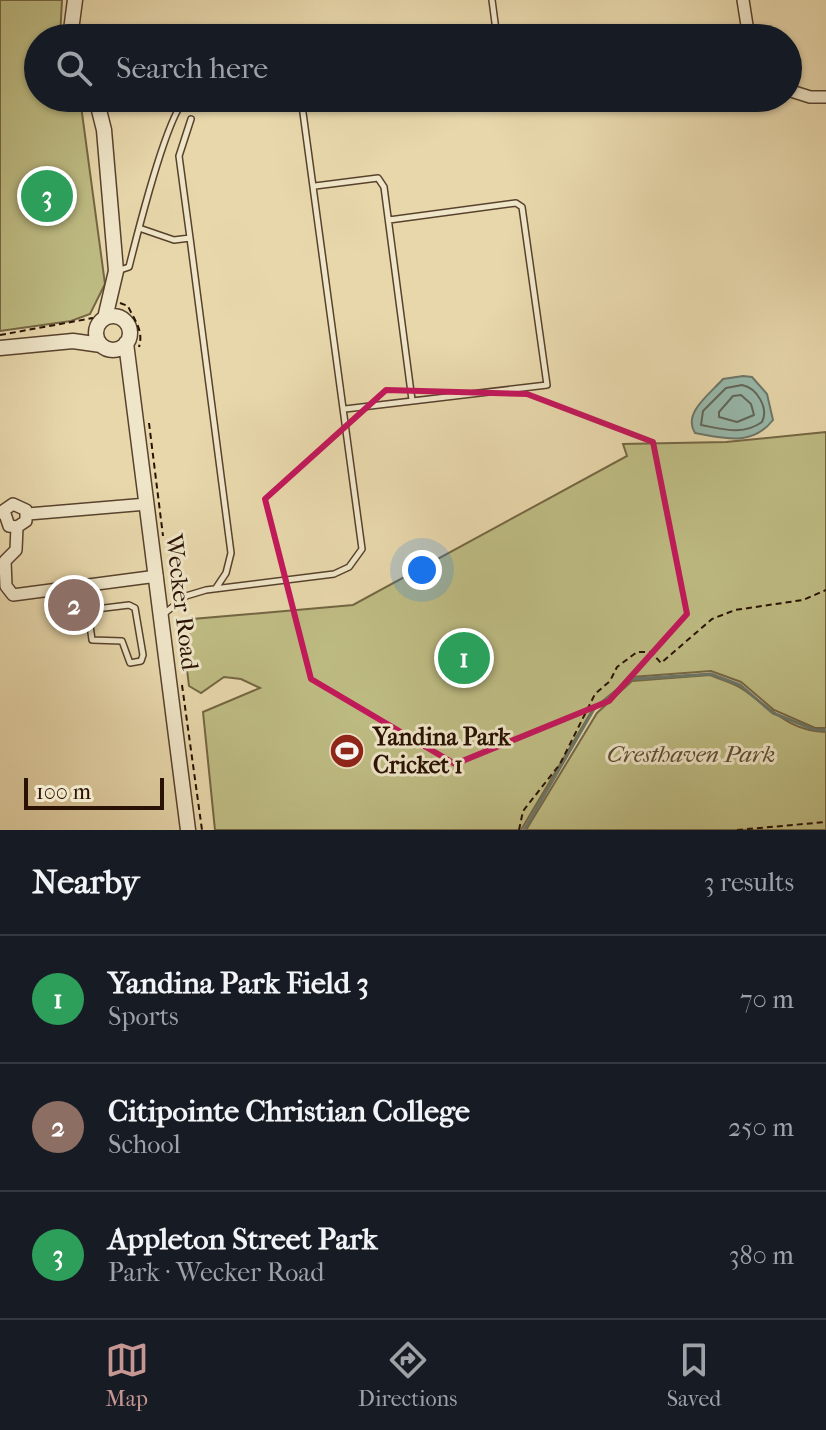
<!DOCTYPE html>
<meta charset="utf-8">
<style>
:root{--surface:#171b24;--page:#20242c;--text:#f1f3f6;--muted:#9ea1a6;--line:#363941;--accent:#c59692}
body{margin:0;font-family:"IM FELL French Canon",serif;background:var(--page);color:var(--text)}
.scale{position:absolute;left:24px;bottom:20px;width:140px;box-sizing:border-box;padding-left:8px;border:4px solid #291103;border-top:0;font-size:22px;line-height:28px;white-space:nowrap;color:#291103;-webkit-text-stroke:6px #efe5c8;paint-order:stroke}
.you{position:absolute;left:422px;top:570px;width:28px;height:28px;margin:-20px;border:6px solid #fff;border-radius:50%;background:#1a73e8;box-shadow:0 0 0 12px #1a73e833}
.badge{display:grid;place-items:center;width:52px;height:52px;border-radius:50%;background:var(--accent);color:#fff;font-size:26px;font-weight:700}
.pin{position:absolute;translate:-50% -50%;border:4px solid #fff;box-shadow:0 2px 8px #0006}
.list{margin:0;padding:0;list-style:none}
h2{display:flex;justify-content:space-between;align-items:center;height:104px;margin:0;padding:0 32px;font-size:34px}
h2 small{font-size:26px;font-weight:400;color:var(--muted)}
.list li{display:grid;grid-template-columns:52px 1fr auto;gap:24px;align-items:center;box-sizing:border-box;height:128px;padding:0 32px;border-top:2px solid var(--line)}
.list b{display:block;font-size:30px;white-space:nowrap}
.list p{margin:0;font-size:26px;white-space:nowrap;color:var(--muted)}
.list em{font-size:26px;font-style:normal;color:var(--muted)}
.icon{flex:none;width:44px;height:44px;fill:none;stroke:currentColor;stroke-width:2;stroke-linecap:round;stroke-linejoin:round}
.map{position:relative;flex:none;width:826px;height:830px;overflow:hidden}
.search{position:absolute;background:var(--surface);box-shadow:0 2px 6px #0004;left:24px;right:24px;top:24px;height:88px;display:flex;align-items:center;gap:20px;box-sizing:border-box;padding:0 28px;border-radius:44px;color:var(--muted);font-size:30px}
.sheet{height:488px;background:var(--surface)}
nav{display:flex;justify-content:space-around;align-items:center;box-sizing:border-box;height:112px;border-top:2px solid var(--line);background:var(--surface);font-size:22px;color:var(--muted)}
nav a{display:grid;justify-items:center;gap:4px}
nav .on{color:var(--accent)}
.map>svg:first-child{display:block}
.green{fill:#bebc83;stroke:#746643;stroke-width:2}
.water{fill:#97b9ac;stroke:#6b7668;stroke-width:2}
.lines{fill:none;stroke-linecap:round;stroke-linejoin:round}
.shore{stroke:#606558;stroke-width:2}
.stream{stroke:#6b7668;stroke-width:3}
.service-casing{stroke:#58422d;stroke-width:8}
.minor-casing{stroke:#58422d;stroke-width:14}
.tertiary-casing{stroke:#58422d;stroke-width:17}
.path{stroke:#291103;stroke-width:2;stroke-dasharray:6 4;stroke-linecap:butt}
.service{stroke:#efe5c8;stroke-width:5}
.minor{stroke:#efe5c8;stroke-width:11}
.tertiary{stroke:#efe5c8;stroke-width:14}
.marked{fill:none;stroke:#c2185b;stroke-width:6;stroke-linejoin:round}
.labels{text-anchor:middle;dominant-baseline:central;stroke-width:6;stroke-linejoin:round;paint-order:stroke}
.street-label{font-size:24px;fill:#291103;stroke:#efe5c8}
.poi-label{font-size:24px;font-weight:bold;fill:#291103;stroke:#efe5c8;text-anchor:start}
.park-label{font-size:24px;font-style:italic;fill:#5d4d30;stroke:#efe5c8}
</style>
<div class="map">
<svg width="826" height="830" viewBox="0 0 826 830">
<rect width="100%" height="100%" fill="#e7d7ab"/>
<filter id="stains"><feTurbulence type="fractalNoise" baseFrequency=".0025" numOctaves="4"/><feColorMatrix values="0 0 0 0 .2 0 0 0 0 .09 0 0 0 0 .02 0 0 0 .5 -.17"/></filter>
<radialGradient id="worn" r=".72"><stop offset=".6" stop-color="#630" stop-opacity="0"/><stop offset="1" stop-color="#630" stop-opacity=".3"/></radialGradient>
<!-- green -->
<path class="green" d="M0,0H62L60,38H38V98H80L105,284L90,314L71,321L0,331Z
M826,432V728H815L774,710L741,682L711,671L632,677L593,709L521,830H215L203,712L260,688L241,679L224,677L201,693L189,686L181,620L353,605L627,456L623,444L726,442Z
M710,675C719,679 731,682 739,687C769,705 786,731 826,732V830H526L597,713L632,681Z"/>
<!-- water -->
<path class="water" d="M743,376L752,377L767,394L773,420C752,447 724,438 695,433C682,413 711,393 723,379Z"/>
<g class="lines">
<!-- shore -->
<path class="shore" d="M742,385C757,388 769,408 762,422C742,436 723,429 701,425L703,411L726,388Z
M741,395L751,404L754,415L737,422L719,417V412L733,396Z"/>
<!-- stream -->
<path class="stream" d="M524,830L594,709L632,679L711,674L740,685L773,713L815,730H826"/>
<!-- service casing -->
<g class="service-casing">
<path id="service" d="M492,0L497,38
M315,186L378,178L384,187L412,400
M139,228L174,240L190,238L231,553L226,573L216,588
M190,238L179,156L191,119
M117,271L129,267C136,239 168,110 187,98
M345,409L547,385L522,207L516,203L389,220
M85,587L92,640L122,641L130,663L141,661L143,655L135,608L129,605L88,610
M165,613L186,596L206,590L334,574L349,567L362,549L301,98"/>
</g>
<!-- minor casing -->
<g class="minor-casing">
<path id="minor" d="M743,0L749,38
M788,90L810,97H826
M0,513L13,504L26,510V521L17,527L9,526L4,511
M28,514L147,504
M17,527L16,550L5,561L6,586L13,595L157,576"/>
</g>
<!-- tertiary casing -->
<g class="tertiary-casing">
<path id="tertiary" d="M70,38L75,0
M96,98L104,130L116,271L105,318
M96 333a17 17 0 1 1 34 0a17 17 0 1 1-34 0Z
M126,343L188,830
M0,348L73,341L101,345"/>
</g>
<!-- path -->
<path class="path" d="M120,303L128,306C134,320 144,330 139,347
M0,335L93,318
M149,423L163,536
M182,685L202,830
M519,830L523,811L560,764L595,694L610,681L617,667L637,652H651L661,663L712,619L735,610L803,600L826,590
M737,830L826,822"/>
<!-- service -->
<use href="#service" class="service"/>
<!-- minor -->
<use href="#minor" class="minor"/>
<!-- tertiary -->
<use href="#tertiary" class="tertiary"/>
</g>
<!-- marked area -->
<path class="marked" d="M386,390L527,394L653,442L687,614L609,701L455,764L311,679L265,499Z"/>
<!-- icons -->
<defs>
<g id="stadium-disc" transform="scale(1.8)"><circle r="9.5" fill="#8f2418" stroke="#efe5c8"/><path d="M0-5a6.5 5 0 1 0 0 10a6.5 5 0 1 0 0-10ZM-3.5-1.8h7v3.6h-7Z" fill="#fff"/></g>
</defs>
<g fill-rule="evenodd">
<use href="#stadium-disc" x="347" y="751"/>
</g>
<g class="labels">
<!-- street labels -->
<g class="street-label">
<text transform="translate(182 602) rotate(83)">Wecker Road</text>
</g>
<!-- poi labels -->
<g class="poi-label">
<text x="373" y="737">Yandina Park<tspan x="373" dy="28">Cricket 1</tspan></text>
</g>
<!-- park labels -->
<g class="park-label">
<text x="691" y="754">Cresthaven Park</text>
</g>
</g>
<rect width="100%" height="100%" filter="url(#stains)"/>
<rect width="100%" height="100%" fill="url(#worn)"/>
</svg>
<div class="scale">100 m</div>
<div class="you"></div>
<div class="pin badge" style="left:464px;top:658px;background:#2e9e5b">1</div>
<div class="pin badge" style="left:74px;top:605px;background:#8d6e63">2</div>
<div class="pin badge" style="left:47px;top:196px;background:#2e9e5b">3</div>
<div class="search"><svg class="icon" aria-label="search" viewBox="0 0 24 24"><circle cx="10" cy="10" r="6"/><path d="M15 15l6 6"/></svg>Search here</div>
</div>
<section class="sheet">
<h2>Nearby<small>3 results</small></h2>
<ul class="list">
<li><span class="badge" style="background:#2e9e5b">1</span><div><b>Yandina Park Field 3</b><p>Sports</p></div><em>70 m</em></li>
<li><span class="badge" style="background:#8d6e63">2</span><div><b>Citipointe Christian College</b><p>School</p></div><em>250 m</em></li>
<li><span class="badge" style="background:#2e9e5b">3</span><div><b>Appleton Street Park</b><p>Park · Wecker Road</p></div><em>380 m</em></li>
</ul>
</section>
<nav>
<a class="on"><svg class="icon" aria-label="map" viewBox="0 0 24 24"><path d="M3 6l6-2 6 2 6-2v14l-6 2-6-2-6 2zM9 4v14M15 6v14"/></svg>Map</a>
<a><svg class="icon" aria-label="directions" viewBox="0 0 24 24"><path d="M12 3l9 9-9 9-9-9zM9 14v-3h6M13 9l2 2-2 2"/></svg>Directions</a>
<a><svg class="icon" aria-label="saved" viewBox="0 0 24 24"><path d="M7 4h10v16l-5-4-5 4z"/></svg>Saved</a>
</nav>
